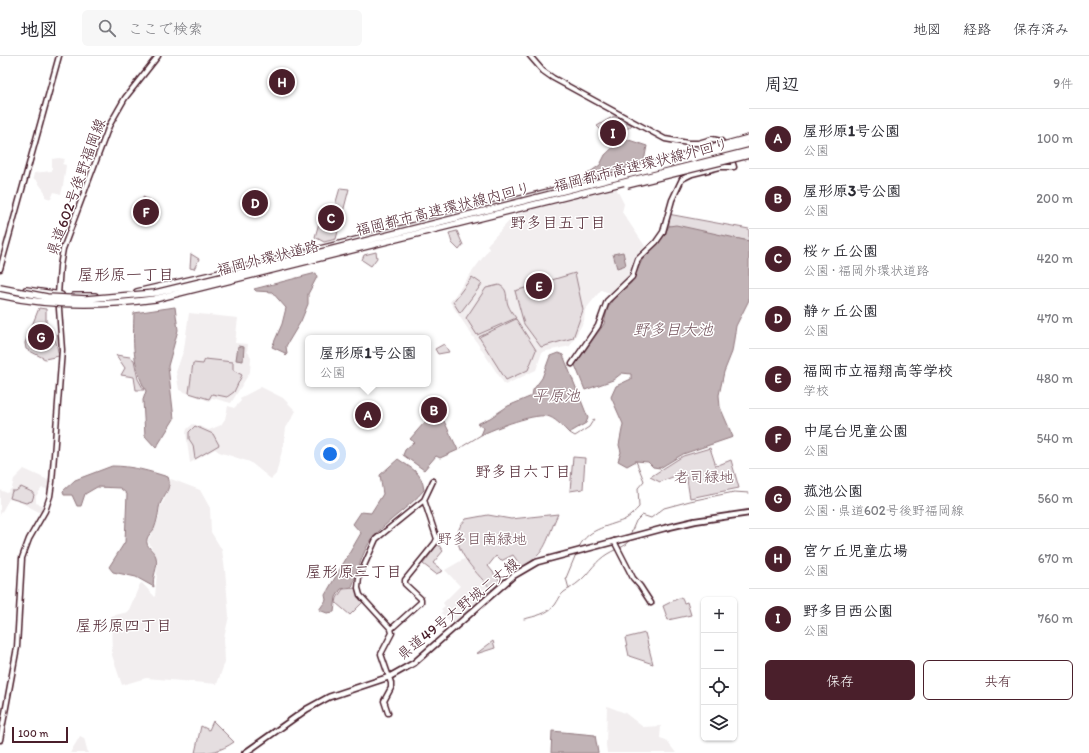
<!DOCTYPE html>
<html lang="ja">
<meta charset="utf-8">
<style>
:root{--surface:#fff;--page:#f7f7f7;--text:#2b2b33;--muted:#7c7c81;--line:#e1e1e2;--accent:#4a1f2b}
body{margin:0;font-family:Itim,"Klee One",sans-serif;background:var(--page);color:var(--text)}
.controls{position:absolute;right:12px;bottom:12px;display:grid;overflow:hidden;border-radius:6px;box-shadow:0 1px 3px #0004}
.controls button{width:36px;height:36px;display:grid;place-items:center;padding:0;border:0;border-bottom:1px solid var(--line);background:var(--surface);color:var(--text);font:20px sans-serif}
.scale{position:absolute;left:12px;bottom:10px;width:56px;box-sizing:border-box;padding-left:4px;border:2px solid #4a1f2b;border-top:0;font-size:11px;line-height:14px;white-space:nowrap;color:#4a1f2b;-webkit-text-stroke:3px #fff;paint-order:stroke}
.you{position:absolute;left:330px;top:398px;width:14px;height:14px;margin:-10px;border:3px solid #fff;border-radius:50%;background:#1a73e8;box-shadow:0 0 0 6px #1a73e833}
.badge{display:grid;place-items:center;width:26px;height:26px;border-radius:50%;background:var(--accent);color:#fff;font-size:13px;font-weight:700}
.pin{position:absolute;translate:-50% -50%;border:2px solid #fff;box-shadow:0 1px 4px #0006}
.popup{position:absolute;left:305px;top:279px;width:126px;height:52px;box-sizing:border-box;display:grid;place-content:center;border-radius:6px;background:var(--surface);filter:drop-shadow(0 1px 3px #0005);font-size:13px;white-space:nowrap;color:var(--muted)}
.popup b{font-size:15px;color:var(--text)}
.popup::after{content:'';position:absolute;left:50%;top:100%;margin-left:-8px;border:8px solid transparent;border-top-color:var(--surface)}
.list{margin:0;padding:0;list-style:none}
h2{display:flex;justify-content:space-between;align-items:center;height:52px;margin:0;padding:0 16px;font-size:17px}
h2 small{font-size:13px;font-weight:400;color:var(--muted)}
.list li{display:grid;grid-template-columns:26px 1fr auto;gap:12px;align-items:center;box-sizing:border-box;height:60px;padding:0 16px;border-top:1px solid var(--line)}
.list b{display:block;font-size:15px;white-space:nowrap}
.list p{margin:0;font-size:13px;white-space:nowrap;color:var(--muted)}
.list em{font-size:13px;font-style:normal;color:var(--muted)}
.actions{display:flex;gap:8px;padding:12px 16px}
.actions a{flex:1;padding:9px 0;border:1px solid var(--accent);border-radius:6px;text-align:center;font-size:14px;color:var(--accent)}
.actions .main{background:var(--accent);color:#fff}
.icon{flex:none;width:22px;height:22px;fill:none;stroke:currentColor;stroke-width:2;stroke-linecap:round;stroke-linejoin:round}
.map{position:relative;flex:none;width:749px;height:697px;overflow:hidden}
header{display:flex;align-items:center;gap:24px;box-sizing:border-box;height:56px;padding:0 20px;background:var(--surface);border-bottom:1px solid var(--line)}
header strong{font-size:19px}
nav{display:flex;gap:22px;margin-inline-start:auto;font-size:14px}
.search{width:280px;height:36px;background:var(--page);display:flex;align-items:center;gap:10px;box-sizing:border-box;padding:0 14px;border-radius:6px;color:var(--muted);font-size:15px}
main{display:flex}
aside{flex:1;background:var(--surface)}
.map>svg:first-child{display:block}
.built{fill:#f2eeef}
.green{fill:#e5dee0;stroke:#987e86}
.water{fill:#c1b3b6;stroke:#91787e}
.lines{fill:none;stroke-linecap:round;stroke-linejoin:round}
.stream{stroke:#91787e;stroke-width:1}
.secondary-casing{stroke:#4a1f2b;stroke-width:7}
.primary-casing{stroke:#4a1f2b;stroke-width:8}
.highway-casing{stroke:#4a1f2b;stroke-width:8}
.secondary{stroke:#fff;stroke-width:4}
.primary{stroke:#fff;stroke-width:4.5}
.highway{stroke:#fff;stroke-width:5.5}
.highway-bridge-casing{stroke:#4a1f2b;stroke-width:8;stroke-linecap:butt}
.highway-bridge{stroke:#fff;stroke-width:5.5}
.labels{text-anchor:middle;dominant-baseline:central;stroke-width:3;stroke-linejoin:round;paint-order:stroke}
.street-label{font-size:15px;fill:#4a1f2b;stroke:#fff}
.park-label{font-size:15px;fill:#714f58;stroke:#fff}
.neighbourhood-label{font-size:16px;fill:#4a1f2b;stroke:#fff}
.water-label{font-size:16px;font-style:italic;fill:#74535c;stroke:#fff}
</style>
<header>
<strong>地図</strong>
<div class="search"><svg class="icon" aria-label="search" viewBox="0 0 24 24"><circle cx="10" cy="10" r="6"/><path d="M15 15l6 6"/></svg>ここで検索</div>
<nav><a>地図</a><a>経路</a><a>保存済み</a></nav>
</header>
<main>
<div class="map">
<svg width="749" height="697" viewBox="0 0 749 697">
<rect width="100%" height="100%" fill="#fff"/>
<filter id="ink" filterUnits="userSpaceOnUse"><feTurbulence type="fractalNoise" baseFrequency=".025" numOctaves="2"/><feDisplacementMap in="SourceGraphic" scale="8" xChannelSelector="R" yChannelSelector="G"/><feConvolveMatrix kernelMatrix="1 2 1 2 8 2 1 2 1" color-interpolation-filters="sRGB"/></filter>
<g filter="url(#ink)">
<!-- built -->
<path class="built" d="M59,102L65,103L62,108L66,109L63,130L61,138L54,136L51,143L45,141V136L37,125L33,122L34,117L52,115V103Z
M616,132L624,148L622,156L645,190L634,201L630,218L610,237L601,234L585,254L584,265L570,290L542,296L536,314L505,329L450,246L489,193L487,189L512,162L523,156Z
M189,257L238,262L235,287L248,288L247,295L251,301L250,316L231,347L212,342L209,345L179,334L176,316L184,293Z
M261,331L283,342L296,355L286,372L284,387L276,418L271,423L250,406L219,396L215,393L190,407L186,377L187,373L193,368L209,374L221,369L225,363L228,350L234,352L241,345L240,342Z
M24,413L46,423L49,427L47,433L42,432L36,440V447L44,450L41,457L20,446L9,443L0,459V434L7,437L12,432L14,423Z
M171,423L200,434L210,452L211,476L222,494L225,514L229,560L224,582L225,606L217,628L146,622L122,629L112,599L111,560L128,556L140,528L142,527L155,541L158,504L148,485L159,462L160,451L166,441Z
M464,503L491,534L453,568L441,557L443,555L441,553L445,550L443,547L460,530L445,514Z
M607,650L625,657L643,671L661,670L660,682L666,684L676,697H607L606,689Z
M80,680L84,682L88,697H70Z"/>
<!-- green -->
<path class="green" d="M280,17L288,34H280Z
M614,60L632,69L612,85L597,70Z
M340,132L349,133L336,183L324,186L315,181L323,153L333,156Z
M143,141L154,146L145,161Z
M252,141L260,145L257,153L249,149Z
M668,158L749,173V185L669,170Z
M457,175L463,189L459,194L452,187L449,177Z
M376,196L377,202L371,210L362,204L364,199Z
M191,198L199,203L194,213L190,212Z
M575,217L583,254L573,282L541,291L524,268L515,235Z
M472,221L482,228L460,257L453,246Z
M499,229C509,233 505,241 508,249C510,254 513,258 516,262L477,279L466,262L486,232Z
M39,252L46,253V266L54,277L59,300L45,303L26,293L25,287Z
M516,263L536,294L528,314L506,324L479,281Z
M444,288L449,296L438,298L435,293Z
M116,299L130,301L134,304L138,323L144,334H136L134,321L121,319L125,312Z
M205,303L233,306V314L242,319L234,336L227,341L212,338L209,343L189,337L193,307L203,308Z
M369,352L375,356L368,363L365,364L361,361Z
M195,370L213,378L219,389L195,403L193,389L189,383V376Z
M710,392L716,410L731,404L739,432L690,442L686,418H680L660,426L650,421L683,400Z
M573,401L585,402L583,433L570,435Z
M21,431L32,436L34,439L32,445L26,447L10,442L12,435H16Z
M558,458C546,483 548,497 522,511L513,499L501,505L496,500L488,510L501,526L492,534C480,520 450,493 459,473C460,469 464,466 466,463L488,459L511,463Z
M438,488L443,495L433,507L443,515L436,518L423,508Z
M356,532L363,546L350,559L336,547L337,542L343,533Z
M681,541L684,547L687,546L691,559L668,564L663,550Z
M645,577L653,608L629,600L625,582Z
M493,585L495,592L476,598Z
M213,665L234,686C221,695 211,697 195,697L201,670L209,674Z"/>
<!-- water -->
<path class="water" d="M623,82L647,90L644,105L583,121L600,109L605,99Z
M676,169L749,185V244L736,270L732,296L724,316L719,339L720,351L733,381L683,398L660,412L653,411L648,406L636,405L627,410L618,405L621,396L619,389L623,368L611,341L616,330L631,323V318L622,317L613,324L585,334L575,309L604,268L607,254L613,243L631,227L646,196L661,184L669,170Z
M623,196L626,209L617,212L613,198Z
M316,217L317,221L308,238V248L301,265L286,290L287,298L285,300V297L272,291L282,268L286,252L272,236L256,235L254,233Z
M175,251L178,274L168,310L174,363L156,392L145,380L143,344L146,335C132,310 133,285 134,257Z
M238,290L244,291L243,305L236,304Z
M558,297L563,299L588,362L586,367L569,377C564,372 557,364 550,361C538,355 493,373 481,379L484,372L477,368L490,362L508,350L532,340L533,334L542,322L550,300Z
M443,363L458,394L440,402L436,400L424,414L403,399L405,394L414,386L410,383L424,367Z
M398,403C412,413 422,416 424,434C409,452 387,464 372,483C363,494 357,517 352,531L341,533L336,541L334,556L327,557L319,554L326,544L325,539L361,477L353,468L361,456L371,457L383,438L380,419Z
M112,410C132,410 149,415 168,421C173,433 161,441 159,452C158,460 157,465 154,473C152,476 148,479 147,483C145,491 154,494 156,501C159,512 151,521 154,531L136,521L113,516L109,511L125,486L127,438L120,432L97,431L85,438L81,450H77L72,439H64L63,435L75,424Z
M552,675L595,679L598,697H551Z"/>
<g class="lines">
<!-- stream -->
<path class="stream" d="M570,377L575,380L589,371L594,363
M460,392L481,379
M630,479L636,465L642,459L651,462L664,452L690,445L734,436L749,437
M620,492L627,488L629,484
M578,494C585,473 607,471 624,464C630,461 635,455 639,451L638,432L644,425L636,405
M569,533L566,522L576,498
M524,563C536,560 547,558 555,549C558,545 560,539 564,536C572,531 580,526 586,519C597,506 601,500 617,493"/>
<!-- secondary casing -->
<g class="secondary-casing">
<path id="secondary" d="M530,0L543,15L553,22L665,83L688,87H698L712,83L721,85L728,92L734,111H720L692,118L682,123L672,144L663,176L656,186L638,203L632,221L607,245L598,270L572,308
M0,213L59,0
M614,485L633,522L640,530L651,547
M391,573L421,546V543L405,528V524L435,487L437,483L424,444
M388,657L384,645L391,632V627L381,598L392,577L391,573L360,539L358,532L359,521L376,483L424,444L433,425
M0,684L17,591L22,502L29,483L45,455L50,440L52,426L62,294L58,239L60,210L63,193L109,70L125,42L158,0"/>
</g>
<!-- primary casing -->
<g class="primary-casing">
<path id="primary" d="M245,697L307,653L329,641L389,621L414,607L513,520L537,506L665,472L695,465L749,457"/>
</g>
<!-- highway casing -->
<g class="highway-casing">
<path id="highway" d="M26,234L61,239
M137,236L268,206L620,118
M74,240H95"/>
</g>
<!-- secondary -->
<use href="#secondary" class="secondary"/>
<!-- primary -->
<use href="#primary" class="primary"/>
<!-- highway -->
<use href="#highway" class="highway"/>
<!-- highway-bridge casing -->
<g class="highway-bridge-casing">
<path id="highway-bridge" d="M616,118L749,82
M627,129L749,99
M0,232L47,241L86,243L155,237L254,213L749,88
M0,239C52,251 103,250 155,243L749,95"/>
</g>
<!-- highway-bridge -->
<use href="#highway-bridge" class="highway-bridge"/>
</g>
</g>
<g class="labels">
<!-- street labels -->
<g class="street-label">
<text transform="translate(641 109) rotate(-14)">福岡都市高速環状線外回り</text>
<text transform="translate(76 131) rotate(-70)">県道602号後野福岡線</text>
<text transform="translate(443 153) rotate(-14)">福岡都市高速環状線内回り</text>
<text transform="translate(268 202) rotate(-14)">福岡外環状道路</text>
<text transform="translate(458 553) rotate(-39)">県道49号大野城二丈線</text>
</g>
<!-- park labels -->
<g class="park-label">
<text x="704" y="421">老司緑地</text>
<text x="482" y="483">野多目南緑地</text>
</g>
<!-- neighbourhood labels -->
<g class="neighbourhood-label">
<text x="558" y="166">野多目五丁目</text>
<text x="126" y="218">屋形原一丁目</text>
<text x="523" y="415">野多目六丁目</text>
<text x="354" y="515">屋形原三丁目</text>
<text x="124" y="569">屋形原四丁目</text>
</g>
<!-- water labels -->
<g class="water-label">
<text x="673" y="273">野多目大池</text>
<text x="556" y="339">平原池</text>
</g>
</g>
</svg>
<div class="controls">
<button>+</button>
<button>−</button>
<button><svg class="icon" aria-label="locate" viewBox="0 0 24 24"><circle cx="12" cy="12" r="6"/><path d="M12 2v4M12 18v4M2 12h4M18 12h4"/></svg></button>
<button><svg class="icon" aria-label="layers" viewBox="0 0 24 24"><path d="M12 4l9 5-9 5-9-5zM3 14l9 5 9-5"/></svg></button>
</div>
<div class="scale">100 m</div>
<div class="you"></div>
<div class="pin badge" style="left:368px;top:359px">A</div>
<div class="popup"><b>屋形原1号公園</b>公園</div>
<div class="pin badge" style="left:434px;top:354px">B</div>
<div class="pin badge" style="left:331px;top:162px">C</div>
<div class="pin badge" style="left:255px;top:147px">D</div>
<div class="pin badge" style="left:539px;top:230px">E</div>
<div class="pin badge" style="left:146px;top:156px">F</div>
<div class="pin badge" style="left:41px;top:281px">G</div>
<div class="pin badge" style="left:282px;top:26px">H</div>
<div class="pin badge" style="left:613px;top:77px">I</div>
</div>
<aside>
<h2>周辺<small>9件</small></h2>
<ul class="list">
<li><span class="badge">A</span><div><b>屋形原1号公園</b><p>公園</p></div><em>100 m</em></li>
<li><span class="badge">B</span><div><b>屋形原3号公園</b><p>公園</p></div><em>200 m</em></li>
<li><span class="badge">C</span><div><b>桜ヶ丘公園</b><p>公園 · 福岡外環状道路</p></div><em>420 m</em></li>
<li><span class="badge">D</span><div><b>静ヶ丘公園</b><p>公園</p></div><em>470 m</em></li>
<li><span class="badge">E</span><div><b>福岡市立福翔高等学校</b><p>学校</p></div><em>480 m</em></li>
<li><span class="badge">F</span><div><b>中尾台児童公園</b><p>公園</p></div><em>540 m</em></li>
<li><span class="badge">G</span><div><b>菰池公園</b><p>公園 · 県道602号後野福岡線</p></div><em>560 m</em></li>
<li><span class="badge">H</span><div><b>宮ケ丘児童広場</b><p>公園</p></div><em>670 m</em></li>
<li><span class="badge">I</span><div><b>野多目西公園</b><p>公園</p></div><em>760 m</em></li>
</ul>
<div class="actions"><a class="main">保存</a><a>共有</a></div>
</aside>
</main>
